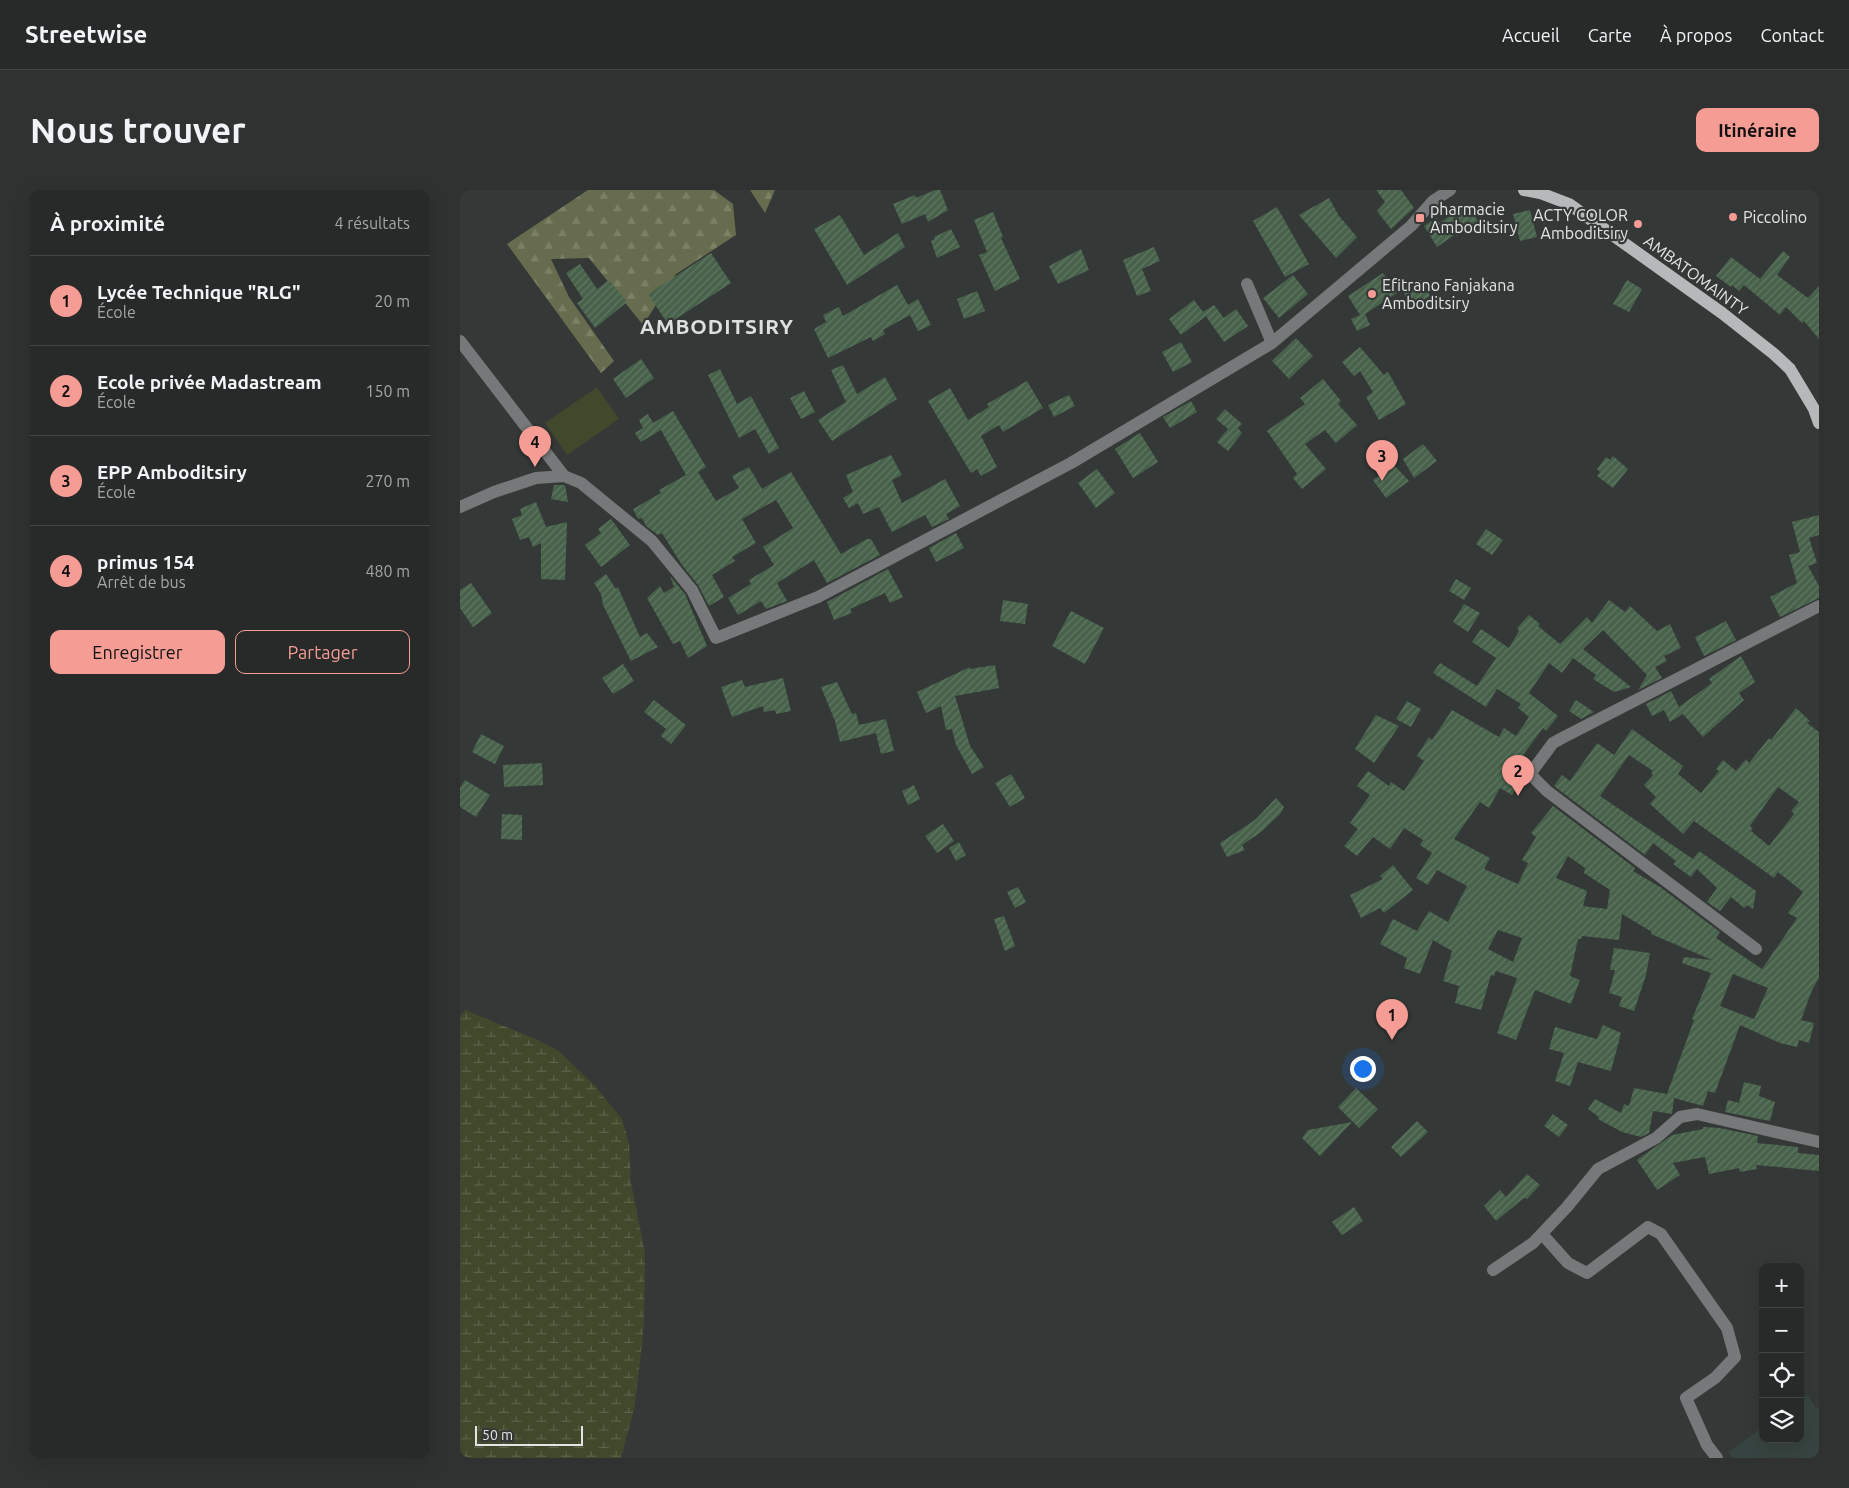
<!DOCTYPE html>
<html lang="fr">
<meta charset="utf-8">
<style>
:root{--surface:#272a29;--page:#2f3231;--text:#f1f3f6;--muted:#a4a7a8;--line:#434646;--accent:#f59c95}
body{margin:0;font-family:Ubuntu,sans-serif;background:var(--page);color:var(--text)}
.controls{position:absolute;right:15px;bottom:15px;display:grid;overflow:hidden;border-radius:10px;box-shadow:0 5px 20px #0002}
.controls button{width:45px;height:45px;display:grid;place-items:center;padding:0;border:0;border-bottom:1px solid var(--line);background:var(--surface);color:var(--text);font:25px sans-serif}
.scale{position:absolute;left:15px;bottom:12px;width:108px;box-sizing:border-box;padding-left:5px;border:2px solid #e3e5e5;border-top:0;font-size:14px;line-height:18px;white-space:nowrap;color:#e3e5e5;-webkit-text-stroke:4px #343837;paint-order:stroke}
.you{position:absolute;left:902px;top:878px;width:18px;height:18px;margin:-12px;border:4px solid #fff;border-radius:50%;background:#1a73e8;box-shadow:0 0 0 8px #1a73e833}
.badge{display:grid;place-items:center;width:32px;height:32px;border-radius:50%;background:var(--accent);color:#111;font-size:16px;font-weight:700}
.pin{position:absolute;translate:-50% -41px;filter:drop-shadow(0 1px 2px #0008)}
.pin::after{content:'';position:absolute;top:26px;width:18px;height:15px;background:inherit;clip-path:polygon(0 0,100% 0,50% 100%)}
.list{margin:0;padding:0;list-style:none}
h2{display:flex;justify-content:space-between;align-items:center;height:65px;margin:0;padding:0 20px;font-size:21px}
h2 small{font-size:16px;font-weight:400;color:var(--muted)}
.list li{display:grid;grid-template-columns:32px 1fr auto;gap:15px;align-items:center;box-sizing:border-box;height:90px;padding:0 20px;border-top:1px solid var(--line)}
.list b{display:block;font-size:19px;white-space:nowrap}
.list p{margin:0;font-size:16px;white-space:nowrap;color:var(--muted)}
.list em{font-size:16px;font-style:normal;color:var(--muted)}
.actions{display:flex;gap:10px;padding:15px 20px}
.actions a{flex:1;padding:11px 0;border:1px solid var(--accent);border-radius:10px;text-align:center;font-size:18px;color:var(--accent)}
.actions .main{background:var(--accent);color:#111}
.icon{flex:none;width:28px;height:28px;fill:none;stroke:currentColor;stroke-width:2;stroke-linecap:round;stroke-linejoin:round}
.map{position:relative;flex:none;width:1359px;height:1268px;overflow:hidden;border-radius:10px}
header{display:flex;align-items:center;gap:30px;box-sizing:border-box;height:70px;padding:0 25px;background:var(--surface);border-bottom:1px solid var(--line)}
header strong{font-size:24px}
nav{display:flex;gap:28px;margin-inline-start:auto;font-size:18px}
.intro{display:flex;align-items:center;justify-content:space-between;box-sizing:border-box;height:120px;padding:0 30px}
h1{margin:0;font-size:35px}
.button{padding:12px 22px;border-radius:10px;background:var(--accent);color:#111;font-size:18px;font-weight:700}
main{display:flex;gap:30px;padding:0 30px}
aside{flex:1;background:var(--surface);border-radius:10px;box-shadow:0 5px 20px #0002}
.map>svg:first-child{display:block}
.built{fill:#384441}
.green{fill:#42482b}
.forest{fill:url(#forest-firs)}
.wetland{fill:url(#wetland-marsh)}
.building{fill:url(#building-hatch);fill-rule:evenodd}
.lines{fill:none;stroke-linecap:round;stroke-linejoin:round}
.minor{stroke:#767879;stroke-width:12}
.major{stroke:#b5b9ba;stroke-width:12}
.poi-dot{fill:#f59c95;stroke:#343837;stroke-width:2}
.labels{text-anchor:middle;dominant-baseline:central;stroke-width:4.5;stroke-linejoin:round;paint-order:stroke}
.poi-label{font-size:16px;fill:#e3e5e5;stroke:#343837;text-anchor:start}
.street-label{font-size:16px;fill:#e3e5e5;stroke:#343837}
.district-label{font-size:21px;font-weight:bold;letter-spacing:1px;fill:#dce1e0;stroke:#343837}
</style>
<header>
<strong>Streetwise</strong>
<nav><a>Accueil</a><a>Carte</a><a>À propos</a><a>Contact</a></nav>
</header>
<div class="intro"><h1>Nous trouver</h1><a class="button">Itinéraire</a></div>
<main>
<aside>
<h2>À proximité<small>4 résultats</small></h2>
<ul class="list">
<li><span class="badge">1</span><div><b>Lycée Technique &quot;RLG&quot;</b><p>École</p></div><em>20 m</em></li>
<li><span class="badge">2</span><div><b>Ecole privée Madastream</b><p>École</p></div><em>150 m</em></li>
<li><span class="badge">3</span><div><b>EPP Amboditsiry</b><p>École</p></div><em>270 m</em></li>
<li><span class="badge">4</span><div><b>primus 154</b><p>Arrêt de bus</p></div><em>480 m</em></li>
</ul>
<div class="actions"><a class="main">Enregistrer</a><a>Partager</a></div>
</aside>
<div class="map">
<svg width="1359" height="1268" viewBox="0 0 1359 1268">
<defs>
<pattern id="forest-firs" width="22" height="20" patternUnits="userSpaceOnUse" patternTransform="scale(1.25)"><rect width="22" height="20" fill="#666c4d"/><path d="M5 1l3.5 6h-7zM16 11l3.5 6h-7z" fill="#7c8166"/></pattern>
<pattern id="wetland-marsh" width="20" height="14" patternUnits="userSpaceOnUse" patternTransform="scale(1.25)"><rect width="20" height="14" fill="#42482b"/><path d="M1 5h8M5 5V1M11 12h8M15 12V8" fill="none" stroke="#5d624a"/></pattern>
<pattern id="building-hatch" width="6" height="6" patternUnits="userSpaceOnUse" patternTransform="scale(1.25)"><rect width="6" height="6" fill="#47614a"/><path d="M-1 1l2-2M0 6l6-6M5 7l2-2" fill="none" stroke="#617864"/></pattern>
</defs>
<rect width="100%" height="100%" fill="#343837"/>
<!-- built -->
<path class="built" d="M1348,1205L1356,1218L1359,1216V1268H1273L1268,1262L1303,1237V1249H1340V1210Z"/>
<!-- green -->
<path class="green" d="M137,197L159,229L107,265L85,233Z"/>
<!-- forest -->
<path class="forest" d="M128,0H254L273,14L276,45L216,84L183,135L129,68L91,69L109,107L154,171L141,183L47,54Z
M290,0H315L305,23Z"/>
<!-- wetland -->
<path class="wetland" d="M5,820L78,850L99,861L134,895L162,929L169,953L171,992L185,1063L184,1136L175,1215L161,1268H0V826Z"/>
<!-- building -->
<path class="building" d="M475,0H480L488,20L468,32L465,24L442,34L433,14L455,5L456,8Z
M916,0H941L954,18L931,39L917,21L925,12Z
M869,8L879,26L897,47L876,68L839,25Z
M1006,14L1018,31L997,46L996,44L977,57L964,36L976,28L980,33Z
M817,17L849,74L825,87L793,31Z
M1070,20L1077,47L1060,51L1053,24Z
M533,22L543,47L541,48L560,89L535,101L519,65L527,62L514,30Z
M380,25L404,65L438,43L445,57L387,95L354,39Z
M491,39L500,57L477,68L471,51L475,49L474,47Z
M694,57L700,71L682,79L691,101L677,106L663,70Z
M621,59L629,80L598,94L589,76Z
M1323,61L1330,67L1317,85L1348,108L1359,96V149L1344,131L1342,133L1326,117L1320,125L1284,95L1279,101L1272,95L1271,97L1256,86L1271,67L1300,89Z
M251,63L271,93L208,134L188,104Z
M120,74L137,99L149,90L167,112L135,138L117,113L123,109L106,83Z
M923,83L937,103L905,124L910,135L897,141L891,129L900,125L888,106Z
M833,85L848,104L819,128L803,108Z
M961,90L970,106L951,117L943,101Z
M1167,90L1182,99L1169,122L1153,114Z
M437,95L448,115L458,109L471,135L458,141L450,125L423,140L425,144L413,151L411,147L368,168L354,139L366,132L363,125L379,117L383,126Z
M517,101L525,121L504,129L497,109Z
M734,110L746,126L721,145L709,129Z
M754,115L764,128L776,119L788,136L764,152L743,122Z
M836,148L853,166L829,189L812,171Z
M721,152L732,172L713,182L702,162Z
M900,157L924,185L928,182L946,214L919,230L906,207L913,202L900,181L894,186L882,172Z
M181,169L194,188L166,208L153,189Z
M383,175L397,204L425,187L437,209L372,251L358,230L386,212L371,180Z
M260,179L277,214L291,206L319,258L309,264L295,239L279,248L248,185Z
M863,189L881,211L878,214L897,235L876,253L865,240L845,254L866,279L842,299L833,288L837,284L807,241L845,214L840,208Z
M567,191L583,218L543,242L539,235L521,246L537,277L521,286L517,279L511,283L468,211L490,198L508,230L529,217L527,214Z
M344,201L355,222L341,229L330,208Z
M609,205L615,216L594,227L588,215Z
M731,211L737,222L710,238L703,227Z
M765,219L782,234L778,238L782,243L768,261L757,252L768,239L756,229Z
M213,221L246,277L238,282L256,311L279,298L272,286L289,277L302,299L331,282L381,364L407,349H411L420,365L367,393L354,370L317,393L327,411L306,419L301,411L278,425L268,408L291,394L289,390L314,375L303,357L333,338L316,310L282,329L296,353L272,367L275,371L252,385L264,407L249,416L238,395L222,375L202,343L198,345L186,336L182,328L178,329L173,319L201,303L199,300L226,285L201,240L181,252L175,243L183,238L179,230L188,224L193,233Z
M680,243L698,272L673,288L655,259Z
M963,254L977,271L954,288L943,269Z
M431,265L442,285L432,290L442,313L485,289L500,316L486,324L489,329L472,337L465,325L432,342L419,317L403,324L398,313L389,318L383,308L393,302L386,285Z
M1153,266L1168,279L1153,298L1137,286L1140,282L1137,279L1146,267L1150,270Z
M934,275L949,291L926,308L913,290Z
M637,279L655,303L636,318L618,293Z
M94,295H105L108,312L91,309Z
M76,312L86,337L107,332L105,390L81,389V353L73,357L69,347L60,350L52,329L62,325L60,319Z
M1359,325V345L1349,348L1357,373L1348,376L1359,396V408L1320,427L1310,407L1337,393L1329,365L1340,362L1332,332Z
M151,329L170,355L141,377L125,355L141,343L138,339Z
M1026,339L1043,350L1032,365L1016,354Z
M496,343L504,358L476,372L469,358Z
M428,379L443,407L430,413L425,403L390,419L392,423L374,430L367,412Z
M146,384L156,399L158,397L180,447L187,443L198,457L171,471L143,415L141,404L134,393Z
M210,386L225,404L247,456L228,468L220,451L213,454L187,408L200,396L204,403L214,397Z
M996,389L1011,398L1004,410L989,401Z
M11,393L32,423L13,437L0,418V400Z
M543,410L568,414L565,434L540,431Z
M1149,410L1165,422L1170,416L1197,441L1210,434L1221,458L1204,466L1207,471L1195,477L1202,488L1178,500L1187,485L1143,440L1123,459L1171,497L1154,502L1133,489L1136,485L1113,468L1102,483L1089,473L1069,503L1098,526L1086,541L1083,538L1063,565L1070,570L1063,580L1062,589L1052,605L1040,598L1029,618L1020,612L994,649L1030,668L1024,679L1058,694L1068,673L1062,670L1076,647L1071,643L1093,616L1175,678L1173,681L1200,697L1260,742L1256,748L1302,779L1337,728L1328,723L1343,702L1318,682L1314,688L1234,631L1223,644L1190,614L1196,607L1184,595L1193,585L1191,583L1193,581L1169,565L1140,606L1233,669L1239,661L1296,701L1293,719L1287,715L1284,718L1271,707L1260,721L1247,712L1257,698L1237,679L1231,687L1213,674L1216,671L1193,653L1185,665L1094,596L1102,585L1110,591L1137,553L1154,565L1172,539L1223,576L1218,584L1241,603L1259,581L1256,579L1263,570L1276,581L1286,569L1289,573L1309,548L1311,550L1336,518L1350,531L1347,533L1359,542V788L1352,800L1341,830L1354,833L1349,853L1339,850L1337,857L1320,853L1280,835L1255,903L1248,901L1243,916L1214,908L1212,924L1193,921L1189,943L1181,947L1162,942L1138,929L1139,927L1128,919L1135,909L1161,923L1164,914L1169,916L1174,898L1207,904L1234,830L1232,829L1251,783L1222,773L1224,767L1252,770L1191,744L1192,742L1162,724L1159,750L1122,746L1121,749H1118L1110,786L1120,790L1111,814L1075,800L1056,850L1037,843L1057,788L1036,781L1034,786L1031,785L1021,820L995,813L999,796L983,791L992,761L973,750L960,784L944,778L947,768L920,754L933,729L957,741L969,721L988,732L1007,696L977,680L968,695L956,688L972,663L960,655L963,650L944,638L930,659L913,647L897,666L884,656L898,639L890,633L910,605L897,596L908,581L929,596L931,592L944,601L964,571L957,566L969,547L972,550L992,520L1039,547L1044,538L1056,546L1069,527L1058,518L1061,514L1037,499L1026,517L973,483L980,473L1017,496L1036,468L1012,452L1021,439L1049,458L1059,441L1057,438L1069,425L1080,434L1078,436L1100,454L1127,427L1132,433ZM1318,597L1339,612L1331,621L1334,624L1309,656L1291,641L1293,639L1290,636ZM1108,666L1125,678L1124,683L1150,700L1147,719L1123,716L1127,701L1096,688ZM1038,740L1062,748L1053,772L1028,759ZM1273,784L1308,798L1294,829L1260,816Z
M1004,414L1020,423L1008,442L993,432Z
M611,421L644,438L625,474L592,456Z
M1266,431L1276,450L1244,466L1235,447Z
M1281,466L1295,492L1279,503L1284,510L1243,547L1223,524L1210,532L1204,520L1192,526L1186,514L1211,501L1219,517L1252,493L1249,489Z
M163,474L174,491L153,504L142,488Z
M535,475L539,498L495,506L510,556L524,577L512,584L496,555L492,539L486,540L481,516L466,523L457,502L510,477V479Z
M323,488L331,521L316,524L315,520L304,522L303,516L272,527L261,497L282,490L285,497Z
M377,492L392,524L396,523L399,535L426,529L434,561L421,564L416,543L380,552L375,531L361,497Z
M194,510L226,535L211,554L201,546L206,539L184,522Z
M1116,510L1134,522L1121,529L1109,521Z
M947,511L961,519L951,537L936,529Z
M916,525L939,536L914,573L895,559Z
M21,544L44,556L35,574L12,562Z
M82,573L83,595L44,597L43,575Z
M551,584L565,608L550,617L535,593Z
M5,590L30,605L16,627L0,617V598Z
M454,595L460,609L448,615L442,601Z
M816,608L824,617L820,624L801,642L782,655L785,660L767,667L760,653L795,630Z
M42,624L62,625V650L41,649Z
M483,634L494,651L477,663L465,646Z
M499,652L506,665L496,671L489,658Z
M933,675L953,700L924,723L920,718L901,728L890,705L923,689L920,686Z
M558,697L566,712L555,718L547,702Z
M544,726L555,756L545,761L534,729Z
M1154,758L1190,763L1186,785L1174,821L1159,816L1162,807L1149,803L1155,780H1150Z
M1143,835L1161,843L1151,881L1118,872L1110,896L1095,891L1104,863L1089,859L1095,837L1137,849Z
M1284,892L1301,896L1299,906L1315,912L1310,931L1265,922L1268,910L1279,913Z
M896,898L918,919L899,938L878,917Z
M1093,924L1108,935L1099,947L1084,936Z
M957,931L968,942L941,967L931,957Z
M892,932L860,966L842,948L848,940Z
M1243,937L1260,938L1298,946L1297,953L1338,957V963L1359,965V981L1296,975L1297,979L1280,982L1279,978L1249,984L1245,967L1213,973L1220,985L1197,1000L1177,970L1212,945L1243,939Z
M1067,984L1080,995L1067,1009L1064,1008L1036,1031L1024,1016L1040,1000L1046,1007Z
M894,1017L903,1031L882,1045L872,1032Z"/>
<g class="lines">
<!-- minor -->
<path class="minor" d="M787,94L812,153
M0,151L104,286
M0,317L34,302L76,288L104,286L121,293L192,351L232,400L256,448L358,407L611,273L812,153L951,36L973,11L990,0
M1296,759L1087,601L1070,584L1093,553L1104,547L1359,416
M1082,1044L1108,1073L1127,1083L1188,1037L1201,1044L1267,1138L1275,1167L1255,1188L1226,1208L1247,1255L1257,1268
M1033,1080L1073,1053L1107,1017L1138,979L1196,948L1220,927L1237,924L1359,952"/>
<!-- major -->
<path class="major" d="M1064,0L1080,3L1109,14L1262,123L1314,164L1330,179L1354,219L1359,233"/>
</g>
<!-- markers -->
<g class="poi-dot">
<circle cx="1273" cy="27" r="5"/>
<rect x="955" y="23" width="10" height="10" rx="2.5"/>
<circle cx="1178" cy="34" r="5"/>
<circle cx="912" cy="104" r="5"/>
</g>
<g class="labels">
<!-- poi labels -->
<g class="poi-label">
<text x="970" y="19">pharmacie<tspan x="970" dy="18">Amboditsiry</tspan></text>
<text x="1168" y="25" text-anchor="end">ACTY COLOR<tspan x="1168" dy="18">Amboditsiry</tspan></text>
<text x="1283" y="27">Piccolino</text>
<text x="922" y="95">Efitrano Fanjakana<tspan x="922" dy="18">Amboditsiry</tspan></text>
</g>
<!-- street labels -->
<g class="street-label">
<text transform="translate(1236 85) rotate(36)">AMBATOMAINTY</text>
</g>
<!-- district labels -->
<g class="district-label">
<text x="257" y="136">AMBODITSIRY</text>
</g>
</g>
</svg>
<div class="controls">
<button>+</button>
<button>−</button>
<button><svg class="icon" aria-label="locate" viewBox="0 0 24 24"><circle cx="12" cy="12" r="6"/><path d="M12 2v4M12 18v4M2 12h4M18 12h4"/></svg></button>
<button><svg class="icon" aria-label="layers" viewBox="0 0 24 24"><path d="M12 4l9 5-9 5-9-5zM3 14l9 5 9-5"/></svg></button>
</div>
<div class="scale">50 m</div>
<div class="you"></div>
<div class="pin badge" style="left:932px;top:850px">1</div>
<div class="pin badge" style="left:1058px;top:606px">2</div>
<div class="pin badge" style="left:922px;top:291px">3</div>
<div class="pin badge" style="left:75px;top:277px">4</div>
</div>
</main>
